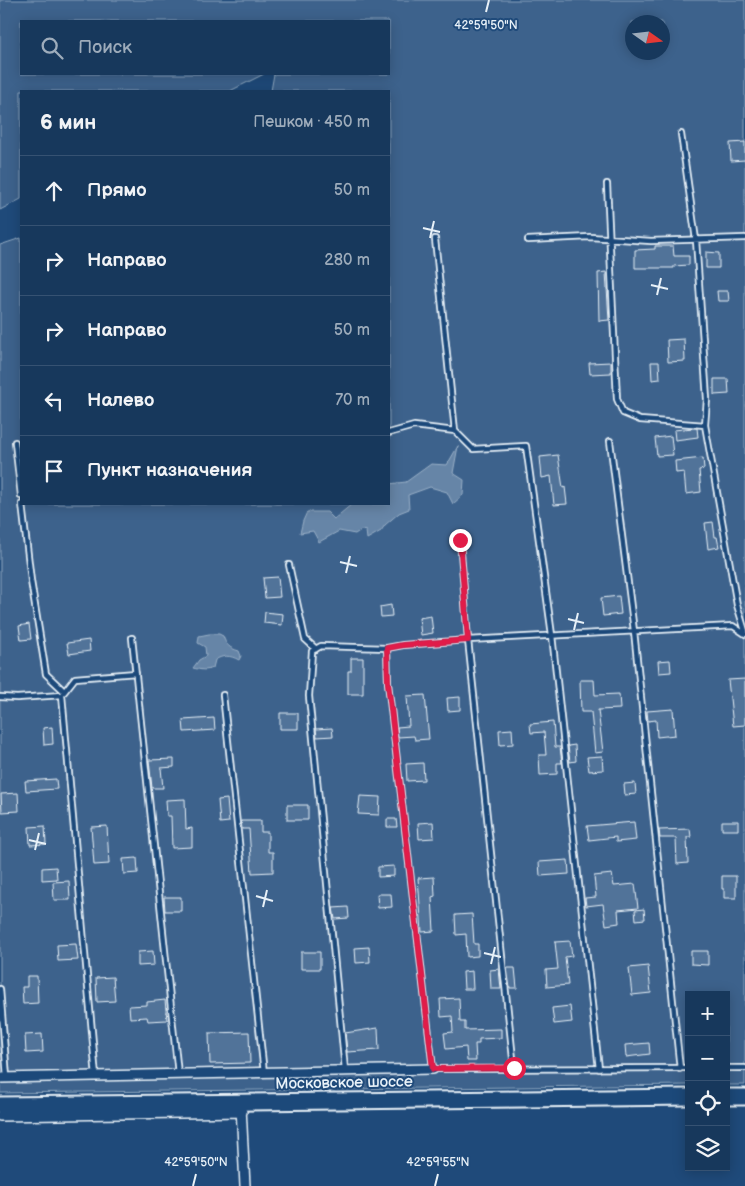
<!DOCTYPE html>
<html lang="ru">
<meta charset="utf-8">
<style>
:root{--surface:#17385c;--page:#244365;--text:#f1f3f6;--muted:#9eacbb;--line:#365272}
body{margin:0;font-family:"Balsamiq Sans",sans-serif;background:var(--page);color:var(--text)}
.controls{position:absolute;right:15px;bottom:15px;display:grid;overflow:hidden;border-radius:0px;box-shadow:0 2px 12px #0003}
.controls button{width:45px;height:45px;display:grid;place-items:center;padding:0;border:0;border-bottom:1px solid var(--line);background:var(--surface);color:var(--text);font:25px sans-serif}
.compass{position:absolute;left:625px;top:15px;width:45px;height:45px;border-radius:50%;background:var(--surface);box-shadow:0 2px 12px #0003;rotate:104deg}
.stop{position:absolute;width:15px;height:15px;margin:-11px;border:4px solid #e11d48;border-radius:50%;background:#fff}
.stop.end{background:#e11d48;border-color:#fff;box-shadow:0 1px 5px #0008}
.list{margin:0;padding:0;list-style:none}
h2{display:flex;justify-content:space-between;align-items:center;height:65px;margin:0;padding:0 20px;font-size:21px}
h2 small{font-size:16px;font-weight:400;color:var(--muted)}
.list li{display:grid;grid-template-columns:32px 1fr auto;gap:15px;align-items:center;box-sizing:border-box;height:70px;padding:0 20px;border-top:1px solid var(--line)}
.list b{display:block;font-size:19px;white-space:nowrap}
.list em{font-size:16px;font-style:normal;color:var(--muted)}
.icon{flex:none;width:28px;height:28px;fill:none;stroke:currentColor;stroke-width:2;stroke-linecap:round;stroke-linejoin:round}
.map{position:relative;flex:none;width:745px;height:1186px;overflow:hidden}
.search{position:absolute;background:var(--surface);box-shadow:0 2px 12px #0003;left:20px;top:20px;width:370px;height:55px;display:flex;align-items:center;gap:12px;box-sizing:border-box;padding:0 18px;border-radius:0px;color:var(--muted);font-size:19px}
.panel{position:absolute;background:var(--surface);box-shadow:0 2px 12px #0003;left:20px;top:90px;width:370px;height:415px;border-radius:0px}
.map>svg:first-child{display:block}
.green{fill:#3c628c;stroke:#92aac2;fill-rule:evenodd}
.water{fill:#6685a7;stroke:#9ab0c7}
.building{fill:#517399;stroke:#e8f1f8}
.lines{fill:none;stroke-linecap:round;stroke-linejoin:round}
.lane-casing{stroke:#e8f1f8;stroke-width:8}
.street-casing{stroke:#e8f1f8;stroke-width:12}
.highway-casing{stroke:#e8f1f8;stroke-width:19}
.lane{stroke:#1f4a7a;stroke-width:4.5}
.street{stroke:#1f4a7a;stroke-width:9}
.highway{stroke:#1f4a7a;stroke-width:15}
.route{stroke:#e11d48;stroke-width:6}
.ticks{fill:none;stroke:#e8f1f8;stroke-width:2}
.labels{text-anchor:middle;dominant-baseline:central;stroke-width:4;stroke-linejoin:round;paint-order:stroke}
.street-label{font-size:16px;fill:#e8f1f8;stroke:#1f4a7a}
.ticks-label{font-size:12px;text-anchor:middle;fill:#e8f1f8;stroke:#1f4a7a;stroke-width:4;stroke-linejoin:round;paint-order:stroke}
</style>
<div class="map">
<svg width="745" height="1186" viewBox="0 0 745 1186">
<rect width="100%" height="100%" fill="#1f4a7a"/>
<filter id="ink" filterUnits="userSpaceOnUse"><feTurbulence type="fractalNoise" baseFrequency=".02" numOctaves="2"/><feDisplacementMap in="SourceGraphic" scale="10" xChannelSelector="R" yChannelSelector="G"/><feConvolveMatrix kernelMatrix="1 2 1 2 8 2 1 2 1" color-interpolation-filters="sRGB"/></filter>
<g filter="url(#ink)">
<!-- green -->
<path class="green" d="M0,0H745V1085H726V995H689V1085L0,1093V245L21,238V504H389V91H271L274,74H389V21H21V74H264L230,91H21V199L0,210ZM632,22H662V52H632Z"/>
<!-- water -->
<path class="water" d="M458,446L453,473L464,480L463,495L453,504L447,492L430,487L408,495L409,509L399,513L385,525L381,531L367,539L366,531L361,530L355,534L339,531L319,542L313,531L300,533L303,521L307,512H327L334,519L352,504H389V484L406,482L431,464L447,465Z
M209,634H219L223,636C226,645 229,648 239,651L241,656L239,660C230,655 223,655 215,660L213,668C206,671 201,670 193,668L199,660L206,656L205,647L198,643L199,636Z"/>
<!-- building -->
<path class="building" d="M745,142V160L731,161L730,143Z
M655,246H673L674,256H689V265L674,266V268H635V250L655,249Z
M706,252L719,253V268H706Z
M606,272L609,320L599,321L598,273Z
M717,291H728L729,301H718Z
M684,339L685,361L668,362L667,340Z
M611,362V373L590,374L589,363Z
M651,362H659L660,379L652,380Z
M714,379H728L729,394L714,395Z
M693,428H697L698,437L675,440L674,430Z
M671,436L673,455L657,456L655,438Z
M558,455L563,488L565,487L567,504L554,505L551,476L542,478L540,457Z
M703,458L704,469L699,470L701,492L686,494L684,472L676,473L675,461Z
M713,522L715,537H717L719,547L708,549L705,523Z
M278,577L280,597L265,598L263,578Z
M619,596L621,614L603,616L601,598Z
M391,605L392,616L381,617L380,607Z
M265,612L283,614L282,625L264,623Z
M431,616L433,633L421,635L419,618Z
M29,624L31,639L21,640L19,626Z
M89,640L90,651L69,654L67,643Z
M351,658H363V694H348V671H351Z
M670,660L671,672L659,673L658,661Z
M745,679V725L733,726L728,680Z
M580,680H594L595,695L619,694L620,709L598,710L603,752L595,753L591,712H581Z
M425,695L429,739L415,740L414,736L398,737L397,727L409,726L407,696Z
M460,697V710L448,711L447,698Z
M673,709L675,735L657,737L656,720L648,721L647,711Z
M280,713H298V729H280Z
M214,718L215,730L184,732L183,720Z
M553,722L555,747H560L562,763H557V774L540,775L539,755H546L544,732L531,733L530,724Z
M52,727L53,744L44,745L43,728Z
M332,728L333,736L317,737L316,729Z
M512,729L513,744L500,745L499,730Z
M575,745L576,761L570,762L568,746Z
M602,756L603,770L589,771L587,757Z
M174,759V767L161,768L163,788H152L149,760Z
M423,763L424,780L407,781L406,764Z
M56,779L57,789L26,791L25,781Z
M635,783L636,794L625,795L624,784Z
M18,793L19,811L2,812L1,794Z
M360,796L380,797L379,815L358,814Z
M185,799L186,829L192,828V847L172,848L171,816H167L166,800Z
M227,799L229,822L220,823L218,800Z
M287,805H308V820H287Z
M387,819H396L397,827H387Z
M241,821H261V832H268V852H273V872L252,873L249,829H242Z
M722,821H738V830H722Z
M433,822L434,838L419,839L418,823Z
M634,822L636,840L616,842V837L589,840L587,826Z
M45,826L46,844L30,845L29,827Z
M107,826L109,864L94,865L91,827Z
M690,829L691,837H687L688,863L677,864L676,838H660L659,830Z
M137,858L138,873L124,874L123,859Z
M568,860L569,874L540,876L539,862Z
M394,866V876L378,877V867Z
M56,867L57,879L42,880V868Z
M612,874L614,886L635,884L638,908L618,910L619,923L606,925L603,904L586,906L585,898L596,897L594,876Z
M722,876H736V898H724V889H722Z
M434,877L435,896L432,897L434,931L422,932L418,878Z
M69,881L70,900H54L53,882Z
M377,894H391L392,907L378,908Z
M164,897H181V911H165Z
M348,907L349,918L335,919L333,908Z
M644,909L645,919L636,920L635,910Z
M472,914L474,944H478V956L467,957L466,934L456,935L455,915Z
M570,941L572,956L565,957L568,985L547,987L546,970L558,969L555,942Z
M76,944L78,960L58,961L57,945Z
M369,947L370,962L356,963L355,948Z
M153,951L154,965L138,966V952Z
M691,951H708V965L691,964Z
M301,952H320V969H301Z
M648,966L651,993L632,995L629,968Z
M507,968H515L517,988H510Z
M499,969L501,989H491L490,970Z
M472,971L473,989H464L463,972Z
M27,976H37L38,1003L23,1004L22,987H27Z
M113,977L115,1001L97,1002L96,978Z
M459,998L460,1022H465V1030L501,1029V1038L479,1039V1044H475L476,1061H467L466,1047L446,1049L444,1033L453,1032L452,1016L441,1017L440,999Z
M165,1000L167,1020L148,1021L147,1017L130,1018L129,1006L147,1005V1002Z
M570,1006L572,1022L554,1024L552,1008Z
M378,1028L379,1050L347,1052L345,1033Z
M249,1032L250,1063L210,1064L209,1033Z
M42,1034L43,1052L26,1053L25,1035Z
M649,1043L650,1054L626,1057L625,1045Z"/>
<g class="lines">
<!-- lane casing -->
<g class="lane-casing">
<path id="lane" d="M681,134L696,240L707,399L705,425L737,605L745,631
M607,184L617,399L623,413L640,420L705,425
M435,239L455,431
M528,240L590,237L651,241L745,238
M389,433L414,426L455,431L473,449L526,446L552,635L599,1069
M610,441L634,631L680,1069
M15,442L21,496
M22,504L31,581L46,674L64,691
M460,540L468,640L514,1068
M289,565L305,639L316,649
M132,638L178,1074
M387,648L388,683L433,1069L689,1068
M64,692L75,678L136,673
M223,695L264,1073
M0,697L17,698L62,695L96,1077
M0,989L7,1077
M726,1068H745
M345,1070L309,696L312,651L321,646L387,648L403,645L468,640L733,626L745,634"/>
</g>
<!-- street casing -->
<g class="street-casing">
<path id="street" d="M0,1078L433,1069
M241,1107L245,1186
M0,1116L242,1112"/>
</g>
<!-- highway casing -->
<g class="highway-casing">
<path id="highway" d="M726,1097H745
M0,1105L689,1097"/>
</g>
<!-- lane -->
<use href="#lane" class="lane"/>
<!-- street -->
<use href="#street" class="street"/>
<!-- highway -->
<use href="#highway" class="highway"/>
</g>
</g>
<g class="lines" filter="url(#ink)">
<!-- route -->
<path class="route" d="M460,540L468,640L403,645L387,648L388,683L433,1069L514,1068"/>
</g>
<!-- ticks -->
<path class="ticks" d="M486,12L489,0M423,228L440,232M430,238L434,221M651,285L668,289M657,295L661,278M340,562L357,566M346,573L350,556M568,619L584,623M574,630L578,613M29,840L46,844M35,850L39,833M256,896L273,901M263,907L267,890M484,953L501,957M491,964L495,947M193,1186L196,1174M435,1186L438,1174"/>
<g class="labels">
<!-- street labels -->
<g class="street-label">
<text transform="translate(344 1083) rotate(-1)">Московское шоссе</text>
</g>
</g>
<g class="ticks-label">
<text x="486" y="29">42°59'50"N</text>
<text x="196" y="1166">42°59'50"N</text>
<text x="438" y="1166">42°59'55"N</text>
</g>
</svg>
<div class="controls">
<button>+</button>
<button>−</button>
<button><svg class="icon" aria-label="locate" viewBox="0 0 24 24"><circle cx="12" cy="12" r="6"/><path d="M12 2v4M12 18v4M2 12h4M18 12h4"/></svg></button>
<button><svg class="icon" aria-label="layers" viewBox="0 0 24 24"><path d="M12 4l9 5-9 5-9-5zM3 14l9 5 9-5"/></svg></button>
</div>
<svg class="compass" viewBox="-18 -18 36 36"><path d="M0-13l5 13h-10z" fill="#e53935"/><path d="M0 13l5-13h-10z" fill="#9eacbb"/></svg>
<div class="stop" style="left:514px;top:1068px"></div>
<div class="stop end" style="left:460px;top:540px"></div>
<div class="search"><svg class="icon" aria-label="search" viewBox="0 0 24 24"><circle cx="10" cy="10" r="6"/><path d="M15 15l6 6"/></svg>Поиск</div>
<section class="panel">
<h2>6 мин<small>Пешком · 450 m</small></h2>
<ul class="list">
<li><svg class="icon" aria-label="ahead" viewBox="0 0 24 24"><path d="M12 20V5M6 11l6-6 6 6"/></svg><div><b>Прямо</b></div><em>50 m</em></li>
<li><svg class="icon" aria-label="right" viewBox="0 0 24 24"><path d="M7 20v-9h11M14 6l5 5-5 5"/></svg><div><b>Направо</b></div><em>280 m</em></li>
<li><svg class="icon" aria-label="right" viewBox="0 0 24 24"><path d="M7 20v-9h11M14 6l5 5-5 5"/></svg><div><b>Направо</b></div><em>50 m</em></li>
<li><svg class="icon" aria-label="left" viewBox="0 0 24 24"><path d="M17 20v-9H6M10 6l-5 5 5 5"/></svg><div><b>Налево</b></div><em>70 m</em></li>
<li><svg class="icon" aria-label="arrive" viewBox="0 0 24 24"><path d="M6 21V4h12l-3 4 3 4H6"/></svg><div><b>Пункт назначения</b></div></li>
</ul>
</section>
</div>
